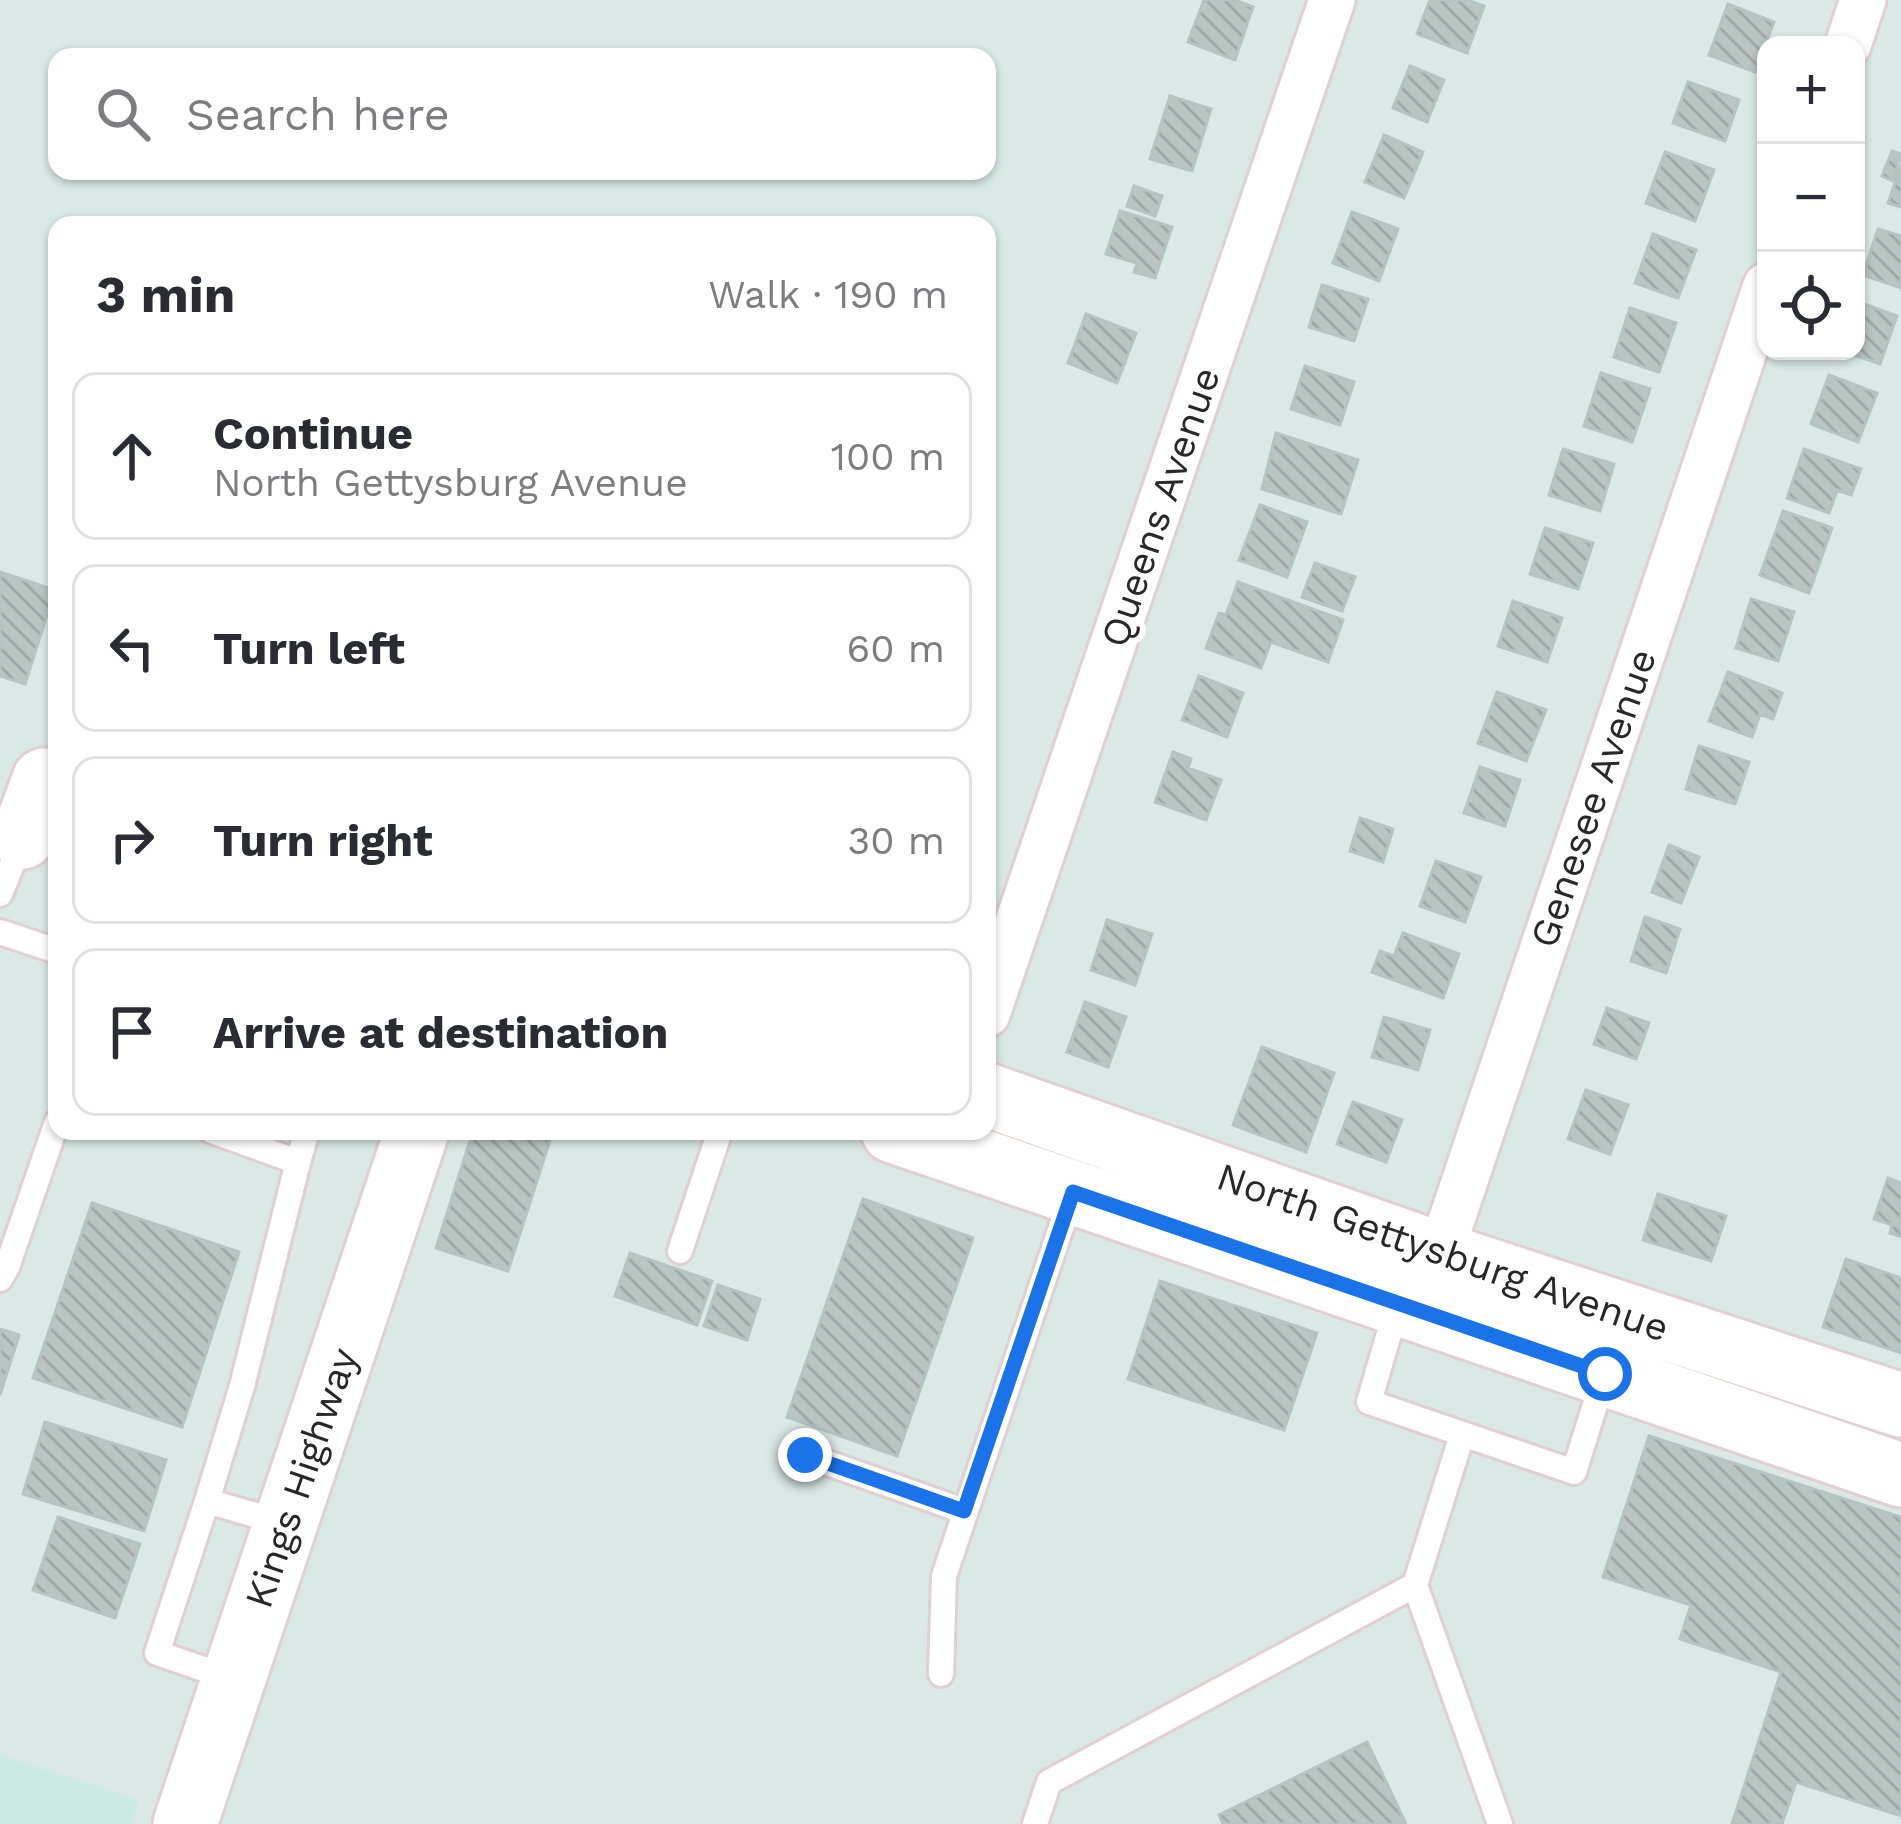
<!DOCTYPE html>
<meta charset="utf-8">
<style>
:root{--surface:#fff;--page:#f2f2f3;--text:#2b2b33;--muted:#7c7c81;--line:#e1e1e2}
body{margin:0;font-family:"Work Sans",sans-serif;background:var(--page);color:var(--text)}
.controls{position:absolute;right:36px;top:36px;display:grid;overflow:hidden;border-radius:24px;box-shadow:0 3px 9px #0004}
.controls button{width:108px;height:108px;display:grid;place-items:center;padding:0;border:0;border-bottom:3px solid var(--line);background:var(--surface);color:var(--text);font:60px sans-serif}
.stop{position:absolute;width:36px;height:36px;margin:-27px;border:9px solid #1a73e8;border-radius:50%;background:#fff}
.stop.end{background:#1a73e8;border-color:#fff;box-shadow:0 3px 12px #0008}
.list{margin:0;padding:0;list-style:none}
h2{display:flex;justify-content:space-between;align-items:center;height:156px;margin:0;padding:0 48px;font-size:51px}
h2 small{font-size:39px;font-weight:400;color:var(--muted)}
.list li{display:grid;grid-template-columns:78px 1fr auto;gap:36px;align-items:center;box-sizing:border-box;height:168px;margin:0 24px 24px;padding:0 24px;border:3px solid var(--line);border-radius:24px}
.list b{display:block;font-size:45px;white-space:nowrap}
.list p{margin:0;font-size:39px;white-space:nowrap;color:var(--muted)}
.list em{font-size:39px;font-style:normal;color:var(--muted)}
.icon{flex:none;width:66px;height:66px;fill:none;stroke:currentColor;stroke-width:2;stroke-linecap:round;stroke-linejoin:round}
.map{position:relative;flex:none;width:1901px;height:1824px;overflow:hidden}
.search{position:absolute;background:var(--surface);box-shadow:0 3px 9px #0004;left:48px;top:48px;width:948px;height:132px;display:flex;align-items:center;gap:30px;box-sizing:border-box;padding:0 42px;border-radius:24px;color:var(--muted);font-size:45px}
.panel{position:absolute;background:var(--surface);box-shadow:0 3px 9px #0004;left:48px;top:216px;width:948px;height:924px;border-radius:24px}
.map>svg:first-child{display:block}
.education{fill:#cbeae4}
.building{fill:url(#building-back-hatch);stroke:#b5c4c1;stroke-width:3}
.lines{fill:none;stroke-linecap:round;stroke-linejoin:round}
.lane-casing{stroke:#e0d0d1;stroke-width:30}
.street-casing{stroke:#e0d0d1;stroke-width:51}
.secondary-casing{stroke:#e0d0d1;stroke-width:69}
.lane{stroke:#fff;stroke-width:24}
.street{stroke:#fff;stroke-width:45}
.secondary{stroke:#fff;stroke-width:63}
.route{stroke:#1a73e8;stroke-width:15}
.labels{text-anchor:middle;dominant-baseline:central;stroke-width:12;stroke-linejoin:round;paint-order:stroke}
.street-label{font-size:39px;fill:#282828;stroke:#fff}
</style>
<div class="map">
<svg width="1901" height="1824" viewBox="0 0 1901 1824">
<defs>
<pattern id="building-back-hatch" width="6" height="6" patternUnits="userSpaceOnUse" patternTransform="scale(3)"><rect width="6" height="6" fill="#bac5c2"/><path d="M-1 5l2 2M0 0l6 6M5-1l2 2" fill="none" stroke="#a0a9a7"/></pattern>
</defs>
<rect width="100%" height="100%" fill="#dae9e5"/>
<!-- education -->
<path class="education" d="M0,1755L139,1800L131,1824H0Z"/>
<!-- building -->
<path class="building" d="M1204,0H1235L1253,7L1235,60L1188,42Z
M1430,0H1467L1484,6L1467,53L1417,34Z
M1728,4L1774,22L1755,72L1709,55Z
M1410,66L1444,80L1427,122L1393,108Z
M1688,82L1739,100L1725,141L1673,123Z
M1170,96L1211,109L1192,171L1150,159Z
M1384,135L1423,152L1404,198L1365,182Z
M1892,151L1901,154L1893,181L1882,176Z
M1665,152L1714,170L1695,221L1646,203Z
M1901,165V207L1888,203Z
M1134,186L1162,196L1155,216L1127,206Z
M1120,211L1172,227L1155,278L1134,272L1137,263L1106,254Z
M1352,212L1398,229L1379,281L1333,263Z
M1878,229L1901,236V288L1863,275Z
M1653,234L1696,250L1678,298L1635,283Z
M1322,285L1368,299L1354,341L1309,327Z
M1856,301L1897,316L1880,364L1843,351H1856Z
M1630,308L1676,323L1659,372L1614,357Z
M1086,314L1136,333L1117,383L1068,363Z
M1305,366L1354,382L1340,425L1291,409Z
M1601,373L1650,389L1632,442L1584,426Z
M1829,375L1877,393L1858,442L1811,424Z
M1276,433L1358,460L1341,514L1262,489Z
M1563,449L1614,464L1600,511L1549,495Z
M1804,449L1861,469L1851,495L1837,490L1829,513L1787,498Z
M1260,505L1307,522L1287,577L1239,560Z
M1783,511L1832,528L1809,593L1760,575Z
M1545,528L1593,543L1578,589L1530,574Z
M1315,563L1355,577L1342,611L1302,597Z
M0,572L55,590L25,684L0,676Z
M1238,582L1343,620L1328,662L1271,642L1261,668L1206,648L1219,613L1226,615Z
M1751,599L1794,612L1778,661L1736,648Z
M1513,601L1562,618L1547,662L1498,646Z
M1728,672L1782,693L1773,719L1760,714L1752,737L1709,721Z
M1199,676L1243,693L1227,737L1182,720Z
M1497,692L1546,710L1526,761L1478,743Z
M1699,746L1749,762L1735,804L1686,789Z
M1173,752L1191,759L1188,768L1221,780L1206,820L1155,802Z
M1480,767L1520,780L1505,826L1464,813Z
M1360,818L1393,829L1383,862L1350,851Z
M1669,845L1699,857L1681,903L1652,892Z
M1436,861L1481,877L1465,922L1420,906Z
M1645,917L1680,929L1666,973L1631,961Z
M1107,920L1152,934L1135,985L1091,970Z
M1403,933L1459,954L1443,998L1372,972L1380,951L1394,956Z
M1085,1002L1126,1017L1108,1067L1067,1052Z
M1607,1008L1649,1023L1636,1059L1594,1044Z
M1384,1017L1430,1030L1418,1070L1372,1057Z
M1262,1047L1334,1073L1306,1152L1233,1125Z
M1586,1090L1628,1105L1610,1154L1568,1139Z
M1353,1102L1402,1120L1386,1162L1337,1144Z
M473,1131H553L508,1271L436,1248Z
M1888,1178L1901,1183V1237L1890,1233L1892,1225L1874,1219Z
M1658,1194L1726,1216L1711,1261L1643,1240Z
M863,1199L973,1238L897,1456L787,1417Z
M92,1203L239,1252L182,1427L33,1378Z
M630,1253L712,1281L697,1325L615,1296Z
M1846,1259L1901,1278V1353L1823,1327Z
M1160,1281L1317,1333L1284,1430L1128,1379Z
M718,1285L760,1299L747,1340L704,1326Z
M0,1329L19,1335L0,1395Z
M45,1422L166,1460L144,1531L23,1494Z
M1649,1436L1901,1517V1816L1796,1782L1782,1824H1732L1781,1672L1680,1639L1691,1605L1603,1577Z
M58,1517L140,1544L115,1618L33,1590Z
M1367,1742L1406,1824H1223L1219,1815Z"/>
<g class="lines">
<!-- lane casing -->
<g class="lane-casing">
<path id="lane" d="M0,894L22,840
M0,932L57,951
M212,1131L298,1162L307,1131
M680,1251L720,1131
M0,1279L7,1267L57,1122
M1398,1303L1369,1402L1574,1472L1604,1376
M805,1455L964,1511
M207,1501L157,1653L230,1678
M283,1523L207,1501L242,1386L298,1162
M1415,1585L1462,1435
M941,1674L944,1576L1072,1195
M1035,1824L1049,1782L1415,1585L1500,1824"/>
</g>
<!-- street casing -->
<g class="street-casing">
<path id="street" d="M1848,45L1863,0
M987,1014L1332,0
M1430,1284L1766,286"/>
</g>
<!-- secondary casing -->
<g class="secondary-casing">
<path id="secondary" d="M23,837L44,780
M987,1095L1439,1254L1901,1405
M893,1131L1901,1475
M185,1824L417,1131"/>
</g>
<!-- lane -->
<use href="#lane" class="lane"/>
<!-- street -->
<use href="#street" class="street"/>
<!-- secondary -->
<use href="#secondary" class="secondary"/>
</g>
<g class="lines">
<!-- route -->
<path class="route" d="M805,1455L964,1511L1073,1192L1605,1374"/>
</g>
<g class="labels">
<!-- street labels -->
<g class="street-label">
<text transform="translate(1160 507) rotate(-71)">Queens Avenue</text>
<text transform="translate(1593 798) rotate(-71)">Genesee Avenue</text>
<text transform="translate(1443 1252) rotate(19)">North Gettysburg Avenue</text>
<text transform="translate(301 1478) rotate(-71)">Kings Highway</text>
</g>
</g>
</svg>
<div class="controls">
<button>+</button>
<button>−</button>
<button><svg class="icon" aria-label="locate" viewBox="0 0 24 24"><circle cx="12" cy="12" r="6"/><path d="M12 2v4M12 18v4M2 12h4M18 12h4"/></svg></button>
</div>
<div class="stop" style="left:1605px;top:1374px"></div>
<div class="stop end" style="left:805px;top:1455px"></div>
<div class="search"><svg class="icon" aria-label="search" viewBox="0 0 24 24"><circle cx="10" cy="10" r="6"/><path d="M15 15l6 6"/></svg>Search here</div>
<section class="panel">
<h2>3 min<small>Walk · 190 m</small></h2>
<ul class="list">
<li><svg class="icon" aria-label="ahead" viewBox="0 0 24 24"><path d="M12 20V5M6 11l6-6 6 6"/></svg><div><b>Continue</b><p>North Gettysburg Avenue</p></div><em>100 m</em></li>
<li><svg class="icon" aria-label="left" viewBox="0 0 24 24"><path d="M17 20v-9H6M10 6l-5 5 5 5"/></svg><div><b>Turn left</b></div><em>60 m</em></li>
<li><svg class="icon" aria-label="right" viewBox="0 0 24 24"><path d="M7 20v-9h11M14 6l5 5-5 5"/></svg><div><b>Turn right</b></div><em>30 m</em></li>
<li><svg class="icon" aria-label="arrive" viewBox="0 0 24 24"><path d="M6 21V4h12l-3 4 3 4H6"/></svg><div><b>Arrive at destination</b></div></li>
</ul>
</section>
</div>
